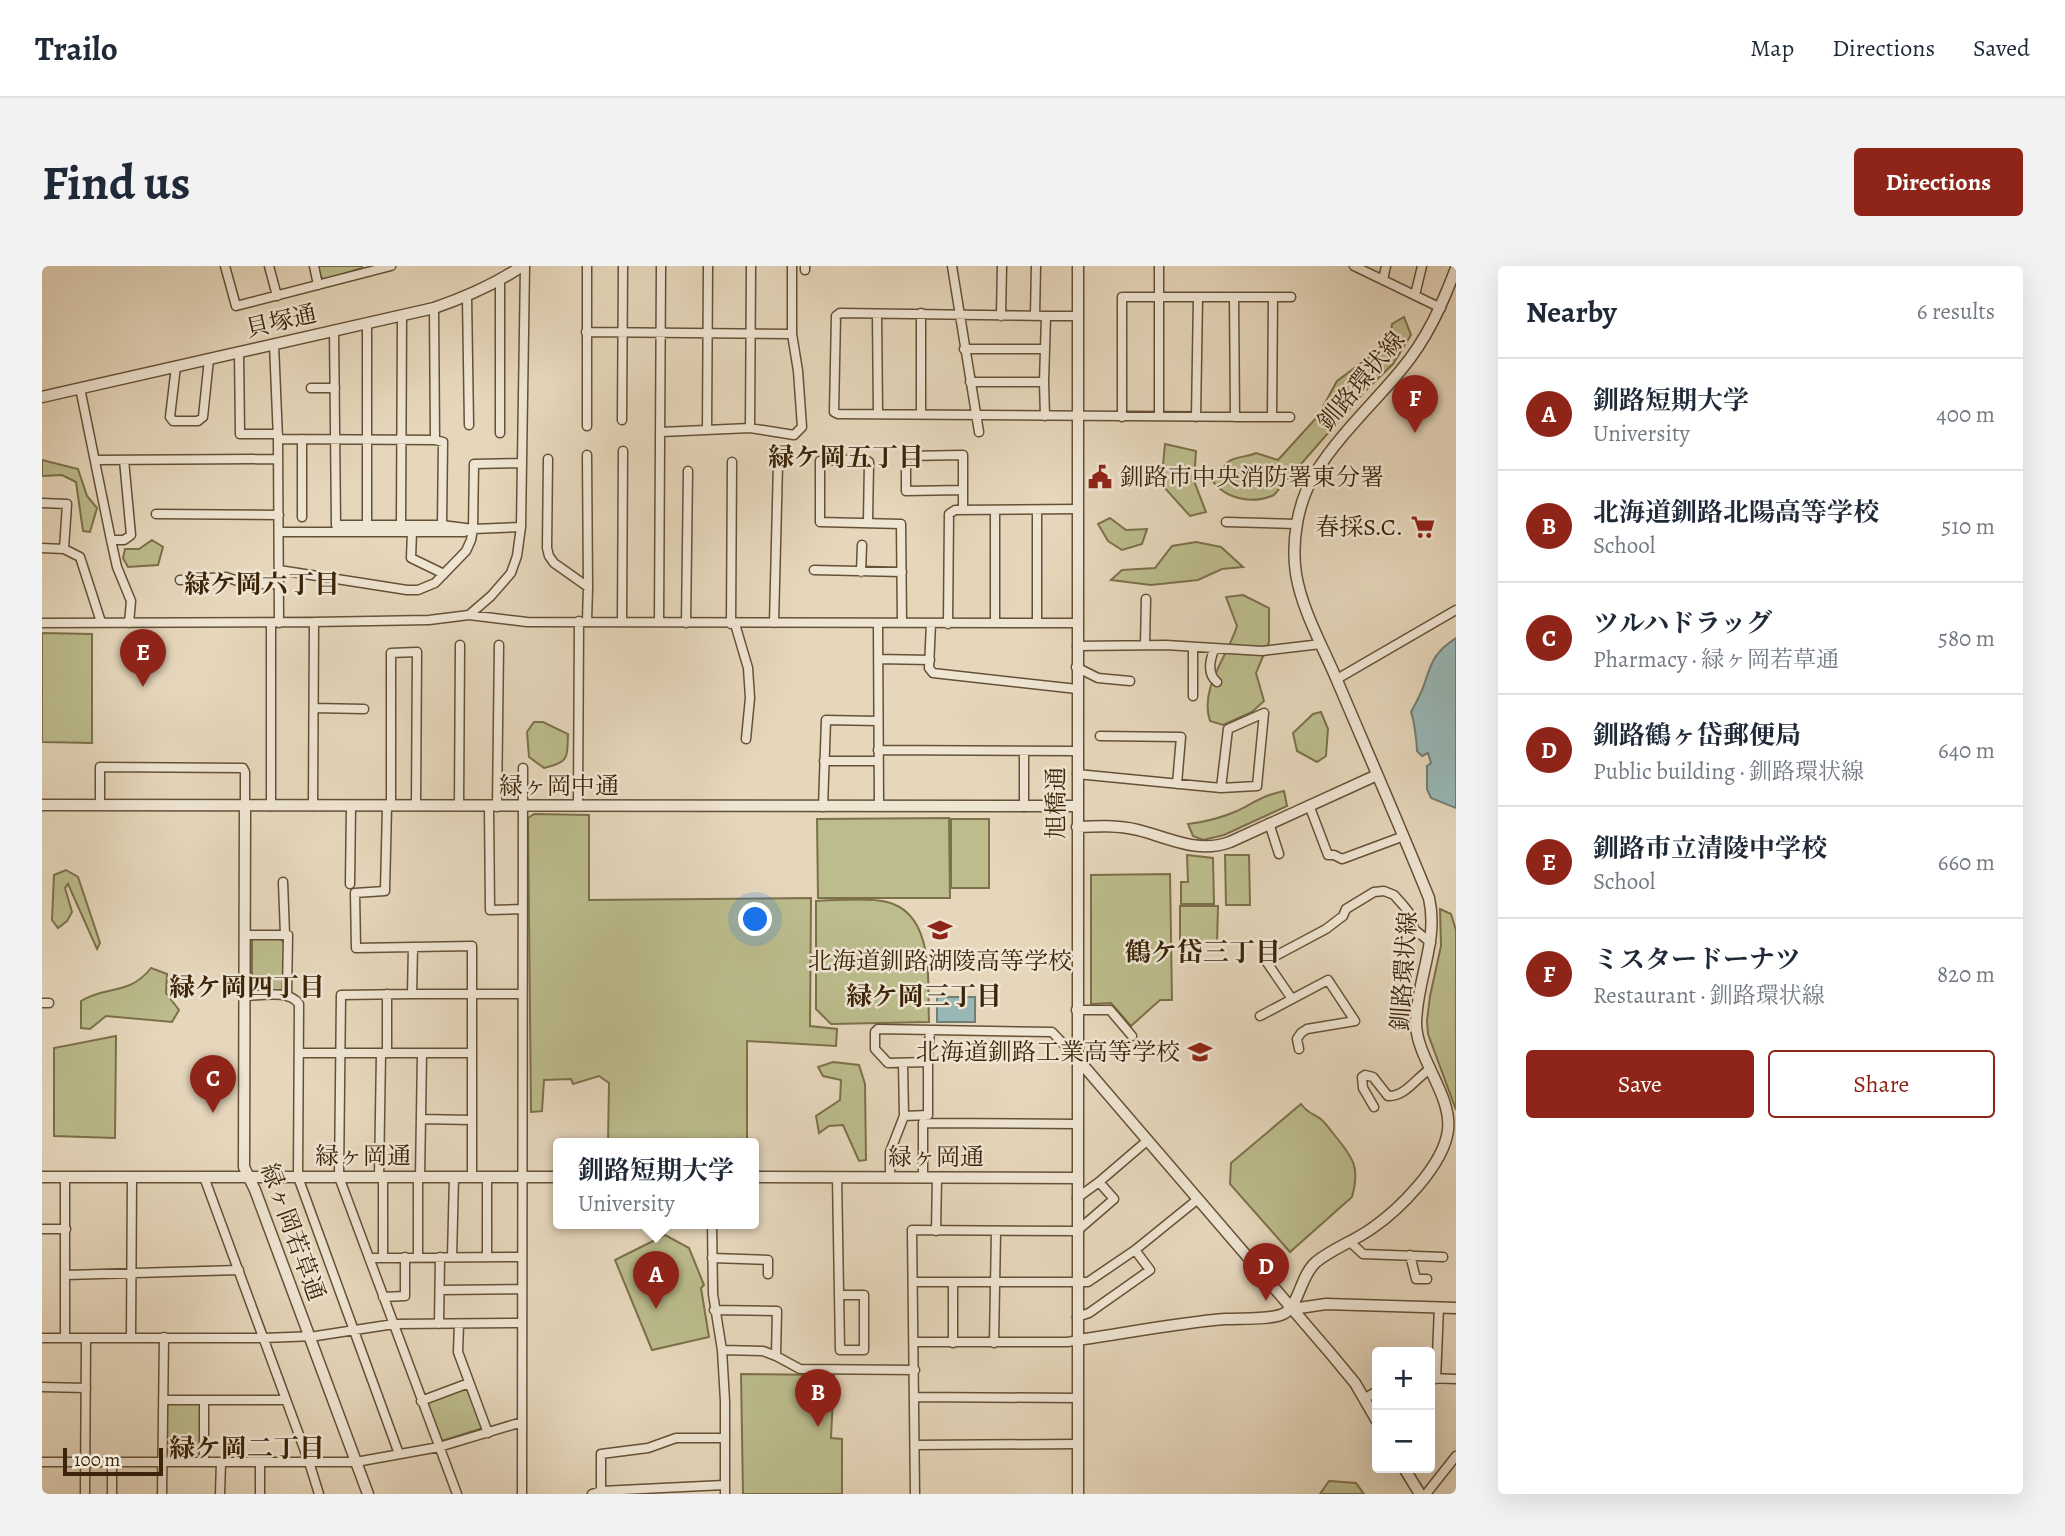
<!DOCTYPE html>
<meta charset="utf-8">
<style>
:root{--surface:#fff;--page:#f2f2f3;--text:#1f2937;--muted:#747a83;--line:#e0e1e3;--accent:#8f2418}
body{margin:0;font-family:Alegreya,"Noto Serif JP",serif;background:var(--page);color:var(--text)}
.controls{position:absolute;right:21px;bottom:21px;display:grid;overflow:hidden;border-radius:7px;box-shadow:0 7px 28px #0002}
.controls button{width:63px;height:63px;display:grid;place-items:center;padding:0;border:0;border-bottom:2px solid var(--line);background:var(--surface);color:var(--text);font:35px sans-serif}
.scale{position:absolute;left:21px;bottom:18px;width:100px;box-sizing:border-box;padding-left:7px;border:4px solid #3b2408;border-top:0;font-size:19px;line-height:24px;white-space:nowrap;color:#3b2408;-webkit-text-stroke:5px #efe5d3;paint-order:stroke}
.you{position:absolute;left:714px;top:654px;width:24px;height:24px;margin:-18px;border:5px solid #fff;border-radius:50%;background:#1a73e8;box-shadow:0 0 0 10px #1a73e833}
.badge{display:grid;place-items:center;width:46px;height:46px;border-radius:50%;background:var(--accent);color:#fff;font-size:23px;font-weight:700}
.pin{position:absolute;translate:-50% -58px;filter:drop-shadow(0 2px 4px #0008)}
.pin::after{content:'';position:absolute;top:37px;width:24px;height:21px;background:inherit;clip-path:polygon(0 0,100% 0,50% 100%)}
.popup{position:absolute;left:511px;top:872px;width:206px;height:91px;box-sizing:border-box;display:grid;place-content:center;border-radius:7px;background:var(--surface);filter:drop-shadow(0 2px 5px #0005);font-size:23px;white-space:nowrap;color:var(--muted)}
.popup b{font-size:26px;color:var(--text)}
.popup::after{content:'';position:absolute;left:50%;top:100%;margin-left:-14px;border:14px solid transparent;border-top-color:var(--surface)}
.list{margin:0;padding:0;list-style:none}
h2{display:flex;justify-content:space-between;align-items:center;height:91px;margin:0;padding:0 28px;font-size:30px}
h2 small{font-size:23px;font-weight:400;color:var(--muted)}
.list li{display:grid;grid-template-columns:46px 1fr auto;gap:21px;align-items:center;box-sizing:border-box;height:112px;padding:0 28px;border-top:2px solid var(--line)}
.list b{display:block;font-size:26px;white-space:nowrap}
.list p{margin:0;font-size:23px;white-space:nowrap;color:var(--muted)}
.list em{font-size:23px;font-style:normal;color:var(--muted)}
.actions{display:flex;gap:14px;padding:21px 28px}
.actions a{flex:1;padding:16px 0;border:2px solid var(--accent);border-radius:7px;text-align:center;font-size:24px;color:var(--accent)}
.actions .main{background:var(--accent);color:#fff}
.map{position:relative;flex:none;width:1414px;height:1228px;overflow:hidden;border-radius:7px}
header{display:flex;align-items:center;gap:42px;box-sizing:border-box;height:98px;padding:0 35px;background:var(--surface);border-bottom:2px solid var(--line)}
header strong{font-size:33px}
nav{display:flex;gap:38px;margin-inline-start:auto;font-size:24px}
.intro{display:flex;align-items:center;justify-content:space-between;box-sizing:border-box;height:168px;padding:0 42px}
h1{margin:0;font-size:49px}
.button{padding:18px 32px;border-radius:7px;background:var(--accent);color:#fff;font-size:24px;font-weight:700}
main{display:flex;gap:42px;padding:0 42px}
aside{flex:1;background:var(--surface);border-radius:7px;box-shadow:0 7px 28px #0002}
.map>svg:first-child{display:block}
.green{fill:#bcbc8c;stroke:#7c704a;stroke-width:2}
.water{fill:#98b8b8;stroke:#737d72;stroke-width:2}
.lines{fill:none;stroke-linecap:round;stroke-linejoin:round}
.minor-casing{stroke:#665135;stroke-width:11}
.tertiary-casing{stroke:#665135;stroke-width:13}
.minor{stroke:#efe5d3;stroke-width:8}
.tertiary{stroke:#efe5d3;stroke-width:10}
.labels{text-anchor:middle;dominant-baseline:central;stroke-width:5;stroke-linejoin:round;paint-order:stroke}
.street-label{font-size:24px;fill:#3b2408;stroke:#efe5d3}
.poi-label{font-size:24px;fill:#3b2408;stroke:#efe5d3;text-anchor:end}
.neighbourhood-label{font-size:26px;font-weight:bold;fill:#3b2408;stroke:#efe5d3}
</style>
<header>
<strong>Trailo</strong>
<nav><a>Map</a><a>Directions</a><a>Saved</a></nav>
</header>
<div class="intro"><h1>Find us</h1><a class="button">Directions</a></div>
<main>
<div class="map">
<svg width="1414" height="1228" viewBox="0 0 1414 1228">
<rect width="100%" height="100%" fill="#e6d7bc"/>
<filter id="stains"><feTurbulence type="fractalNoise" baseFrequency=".00286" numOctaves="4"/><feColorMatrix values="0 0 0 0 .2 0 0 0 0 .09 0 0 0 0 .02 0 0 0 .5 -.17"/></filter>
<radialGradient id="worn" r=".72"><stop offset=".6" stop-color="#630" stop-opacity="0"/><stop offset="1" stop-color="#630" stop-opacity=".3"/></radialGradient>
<!-- green -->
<path class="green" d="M275,0H320V2L282,14L279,11Z
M1362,51L1369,69L1351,98L1322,126L1232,229C1209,239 1181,233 1168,211H1173L1181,206C1183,189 1201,193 1214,187L1236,194L1276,150L1295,115L1326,92L1349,67L1350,58Z
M1123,178L1154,185L1152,215L1164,246L1148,250L1112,210L1121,199Z
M0,194L36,203L45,230L55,242L48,266L41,265L34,216L20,209L0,210Z
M1068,252L1084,264L1105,263L1100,278L1080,284L1066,275L1056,258Z
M110,274L121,281L116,299L86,301L81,292L83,283H97Z
M1154,276L1179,281L1201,301L1180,303L1156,314L1109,319L1069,314L1080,304L1113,302L1130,280Z
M1201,329L1227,342V376L1214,407L1222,435L1210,446L1181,459L1168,455C1157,422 1186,390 1195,360L1184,331Z
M0,367L50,368V477L0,476Z
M1279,446L1286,463L1284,490L1275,496L1255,485L1251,467L1271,448Z
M492,456H501L526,468C525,493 527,496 502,502L487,491L485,466Z
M1242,525L1245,540L1182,569L1161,574L1151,570L1146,558C1163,556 1179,552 1195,545C1213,536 1222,529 1242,525Z
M492,548L547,549V634L769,632L768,760L795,763L794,780L705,775V877H566L567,817L557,810L531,818L529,813L502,814L500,845L489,846L486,552Z
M907,552L908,632H776L775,553Z
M909,553H947V622H909Z
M1145,589L1171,592L1172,638H1139V616H1146Z
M1183,589H1207L1208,639H1184Z
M24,604L36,611L58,677L55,683L26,618L23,622L30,646L25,655L16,662L10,654L12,609Z
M1128,608L1130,734H1118L1089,760L1069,737L1049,738V609Z
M774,635C790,634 831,632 845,636C894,648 885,718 887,756L789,758L774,743Z
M1138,640H1176L1175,678H1138Z
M1398,643L1409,648L1414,664V844L1386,768L1385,755L1388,730L1399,680Z
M210,673H238L242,676L243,722L239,726H210Z
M109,702L125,708L124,727L137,744L130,756L64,750L48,763L39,762V735C65,719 87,730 109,702Z
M74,770L73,872L12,870V782Z
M791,796L817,799L823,818L824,894L817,895L801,859L787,860L777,867L774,850L798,834L799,814L781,810L776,801Z
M1259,838C1267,849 1272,847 1280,854C1285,859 1290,866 1294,871C1312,893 1318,902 1310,931L1248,986L1188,918L1189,897Z
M623,969L647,982L662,1019L659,1022L667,1071L610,1084L573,994Z
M699,1108L792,1109L789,1172L800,1173V1228H701Z
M425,1120L441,1162L400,1175L384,1136Z
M124,1136L159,1137V1192L124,1191Z
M1287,1215L1314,1217L1322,1228H1278Z"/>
<!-- water -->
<path class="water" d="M1414,372V542L1389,532L1385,523V500L1389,497L1386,487L1380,490L1375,485C1375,478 1372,453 1369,446C1374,437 1380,426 1383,416C1390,394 1394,385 1414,372Z
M895,731H933V756H895Z"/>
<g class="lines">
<!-- minor casing -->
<g class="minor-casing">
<path id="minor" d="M183,0L194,40L349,0
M227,0L235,30
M272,0L276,19
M545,0V160
M763,0V4
M910,0L937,166
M1117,0V150
M1312,0L1399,42
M1341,14L1344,0
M1373,29L1380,0
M425,31L427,159
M1192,31L1193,151
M1231,31H1249
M392,42L393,174L401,176L400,259
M835,48L836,148
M959,50L960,0
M993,50L994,0
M1004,50H1036
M325,57V259
M292,64L294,259H400L431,263
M544,66L750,68
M232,78L236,173L237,357
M922,83H1003
M197,86L198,168H236
M134,100L128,151L131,155H156L161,151L167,93
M928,116H1002L1004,50L798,47L794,50L792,146L796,148L1248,151
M1002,116L1003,150
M38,122L69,274L75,301L89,335L87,357
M269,122H293
M879,148V47
M1080,151V31H1231L1230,151
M1154,151L1156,31
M580,154L581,0
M708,162L709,0
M665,164L666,0
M619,166L708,162L752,169L760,161L756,105L750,68V0
M458,167V15
M236,173L393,174
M260,173V251
M545,189L546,321
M506,193L505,282L507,290L512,297L546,321L545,355
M53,194L236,193
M921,224L864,225V190L921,189V244
M0,237L25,238L22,283L38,291L59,356
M953,244V357
M114,248L237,249
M826,256L827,196L822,193L778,195V256L859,258L860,357
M1184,256L1255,258
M359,258L360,50
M237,266H422L431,263L479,261
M370,266L369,292L402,308
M69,274H82L89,269L82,194
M0,282L22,283
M237,304L365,324H376L393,317L424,285L429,274L431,263L432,198L478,197
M772,304L860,306
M819,306L820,279
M138,314L184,311L204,318H237
M427,349L485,356L1035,357
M580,355L581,185
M617,356L619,0
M0,357L272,356L387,354L427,349L449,330L469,307L475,290L479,261L483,0
M644,357L646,205
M732,357L736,198
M836,357L837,540
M889,357L887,402L891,407L1035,423
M995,357V244
M689,358L690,196
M693,358L706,402L708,432L704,473
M906,358L907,248L913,244L1036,243
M1103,379L1104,333
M1035,380L1124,379L1220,385L1279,378
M1172,384C1168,394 1165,408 1175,416
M836,393L888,394
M1034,401L1056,412L1088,415
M1295,413L1414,344
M1151,430V382
M272,442L322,443
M1058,470L1139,471L1135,518
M836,484L1035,485
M982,485V541
M782,495H836
M1035,508L1179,522L1215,520L1222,447L1186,463L1179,522
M58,539V501L201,502L203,506V539
M1267,539L1286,589H1292L1300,593L1362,570
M229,540V357
M271,540L272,356
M345,540L343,625L313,627L314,682L430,680V911
M349,540V387L375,386L374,540
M417,540L418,379
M536,540L537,355
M447,541L448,644L481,643
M455,541L457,379
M781,541L784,454L836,455
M1227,557L1237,588
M241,616L243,669
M308,618L309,540
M202,669H246L245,729
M371,681L370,728H480
M345,728V787
M370,728L299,729L297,911L415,1228
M202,730C218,730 247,723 257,738L256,911L357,1188
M1250,733L1224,695L1284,663L1301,650L1304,643L1332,626L1342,625L1352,629L1361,639L1368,648L1372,663L1389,677
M0,737H7
M1034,744H1068L1090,770
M1218,750L1286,714L1313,755L1265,763L1259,767L1255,773L1257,783
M257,787H380L378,911
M380,787H430
M886,796L888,764
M1332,841L1321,822L1320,811L1323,809L1331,811L1346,830C1363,831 1374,812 1388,803
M862,850L886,849V796L846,797L833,783V766L836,763L1010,766L1034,791
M379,853L430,854
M162,911L267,1196L277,1228
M337,911L339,787
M795,911L798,1084H822V1029H798
M848,912V886L862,850L861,797
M881,912V857L1035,858
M1035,932L1057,916L1106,874
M670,957L671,1028L680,1084L683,1135V1228
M0,963H24
M894,965L895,912
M1308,976L1321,988L1401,991
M1368,989L1374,1013H1385
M341,991V911
M376,991V911
M410,991L412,911
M445,991V911
M327,992L480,991
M670,992L726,994V1008
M24,1009L197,1004
M872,1016H1046L1093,984L1156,933
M911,1016V1077
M398,1024L480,1023
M341,1031L363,1030V991
M672,1044L735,1045L734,1090
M1035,1051L1047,1047L1108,1004L1093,984
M397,1058L398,991
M417,1058L416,1086L446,1167
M89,1071L90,911
M0,1072H221L274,1070L352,1058L480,1057
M23,1072V911
M872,1076H1026L1036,1074
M952,1077L954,965
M680,1084L721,1085L734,1090L758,1103L873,1104
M1388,1112L1414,1113
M1394,1113L1397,1041
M0,1121L44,1122
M873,1131L1035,1132
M1322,1133L1335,1125
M121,1134H244
M379,1135L427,1117
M873,1179L1035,1178
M0,1196H314L397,1181L480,1156
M162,1196V1135
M559,1225V1188L606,1182L634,1172H683
M43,1228L44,1073
M70,1228V1196
M120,1228L122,1071
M178,1228L179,1196
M218,1228V1196
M480,1228L481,502
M550,1228L559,1225L682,1219
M873,1228L870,964L1035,965L1072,933L1057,916
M1384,1228L1414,1190"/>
</g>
<!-- tertiary casing -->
<g class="tertiary-casing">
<path id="tertiary" d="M0,131L392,42C424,31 452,19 480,0
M0,539L1035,540
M203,539L202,901L213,924L326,1228
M1035,561C1055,560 1076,559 1096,564C1128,572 1155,588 1188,576L1335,509
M1034,791L1289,1088L1313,1117L1335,1155
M0,911H516
M712,911L1035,912
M1250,1043L1284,1038L1414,1042
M1036,1074V0
M1362,1202L1378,1228
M1036,1228V1074C1085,1067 1134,1057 1183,1053C1199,1052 1228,1054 1241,1048C1257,1041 1258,1010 1274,996C1290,983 1312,975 1329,963C1357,944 1402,899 1406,864C1410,829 1375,793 1374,758C1374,715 1397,676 1387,632C1357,558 1325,485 1294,412C1280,379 1260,344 1254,308C1249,274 1256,235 1274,206C1298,168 1331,138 1359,104C1385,73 1400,39 1414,2"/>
</g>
<!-- minor -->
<use href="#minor" class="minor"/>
<!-- tertiary -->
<use href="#tertiary" class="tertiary"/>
</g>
<!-- icons -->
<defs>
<g id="civic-bare" transform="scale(1.89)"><path d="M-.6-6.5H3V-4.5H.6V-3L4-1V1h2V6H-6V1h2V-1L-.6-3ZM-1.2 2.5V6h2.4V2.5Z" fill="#8f2418" stroke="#efe5d3" stroke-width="2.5" paint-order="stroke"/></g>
<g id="supermarket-bare" transform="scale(1.89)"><path d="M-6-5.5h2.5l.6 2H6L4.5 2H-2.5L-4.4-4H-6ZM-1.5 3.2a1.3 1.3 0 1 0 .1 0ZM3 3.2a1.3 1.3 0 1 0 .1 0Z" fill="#8f2418" stroke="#efe5d3" stroke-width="2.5" paint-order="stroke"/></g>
<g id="school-bare" transform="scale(1.89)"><path d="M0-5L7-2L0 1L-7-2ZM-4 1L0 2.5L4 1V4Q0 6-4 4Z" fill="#8f2418" stroke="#efe5d3" stroke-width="2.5" paint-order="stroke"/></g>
</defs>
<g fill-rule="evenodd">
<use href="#civic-bare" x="1058" y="211"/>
<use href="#supermarket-bare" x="1381" y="261"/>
<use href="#school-bare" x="898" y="664"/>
<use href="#school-bare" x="1158" y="786"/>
</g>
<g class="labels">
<!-- street labels -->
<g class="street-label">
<text transform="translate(239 55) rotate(-13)">貝塚通</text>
<text transform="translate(1319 115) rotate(-50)">釧路環状線</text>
<text x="517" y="520">緑ヶ岡中通</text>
<text transform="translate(1014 537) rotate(-90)">旭橋通</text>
<text transform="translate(1362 705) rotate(-86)">釧路環状線</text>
<text x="321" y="890">緑ヶ岡通</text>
<text x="894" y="891">緑ヶ岡通</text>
<text transform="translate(251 966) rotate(70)">緑ヶ岡若草通</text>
</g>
<!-- poi labels -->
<g class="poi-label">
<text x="1078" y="211" text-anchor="start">釧路市中央消防署東分署</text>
<text x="1361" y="261">春採S.C.</text>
<text x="898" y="695" text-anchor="middle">北海道釧路湖陵高等学校</text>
<text x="1138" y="786">北海道釧路工業高等学校</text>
</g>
<!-- neighbourhood labels -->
<g class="neighbourhood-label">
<text x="804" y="191">緑ケ岡五丁目</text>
<text x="220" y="318">緑ケ岡六丁目</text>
<text x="1161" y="686">鶴ケ岱三丁目</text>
<text x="205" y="721">緑ケ岡四丁目</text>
<text x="882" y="730">緑ケ岡三丁目</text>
<text x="205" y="1182">緑ケ岡二丁目</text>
</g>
</g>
<rect width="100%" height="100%" filter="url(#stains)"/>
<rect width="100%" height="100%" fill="url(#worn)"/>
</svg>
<div class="controls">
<button>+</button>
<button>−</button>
</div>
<div class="scale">100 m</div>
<div class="you"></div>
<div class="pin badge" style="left:614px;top:1043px">A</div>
<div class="popup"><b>釧路短期大学</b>University</div>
<div class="pin badge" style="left:776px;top:1161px">B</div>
<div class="pin badge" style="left:171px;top:847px">C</div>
<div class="pin badge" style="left:1224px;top:1035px">D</div>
<div class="pin badge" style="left:101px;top:421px">E</div>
<div class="pin badge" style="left:1373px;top:167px">F</div>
</div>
<aside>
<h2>Nearby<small>6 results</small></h2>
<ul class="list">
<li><span class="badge">A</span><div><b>釧路短期大学</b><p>University</p></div><em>400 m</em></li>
<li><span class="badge">B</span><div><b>北海道釧路北陽高等学校</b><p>School</p></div><em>510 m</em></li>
<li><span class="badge">C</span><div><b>ツルハドラッグ</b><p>Pharmacy · 緑ヶ岡若草通</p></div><em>580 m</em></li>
<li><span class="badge">D</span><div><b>釧路鶴ヶ岱郵便局</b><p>Public building · 釧路環状線</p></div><em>640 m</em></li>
<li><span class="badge">E</span><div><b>釧路市立清陵中学校</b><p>School</p></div><em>660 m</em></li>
<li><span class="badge">F</span><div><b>ミスタードーナツ</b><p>Restaurant · 釧路環状線</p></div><em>820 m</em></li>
</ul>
<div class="actions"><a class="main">Save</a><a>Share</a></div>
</aside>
</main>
